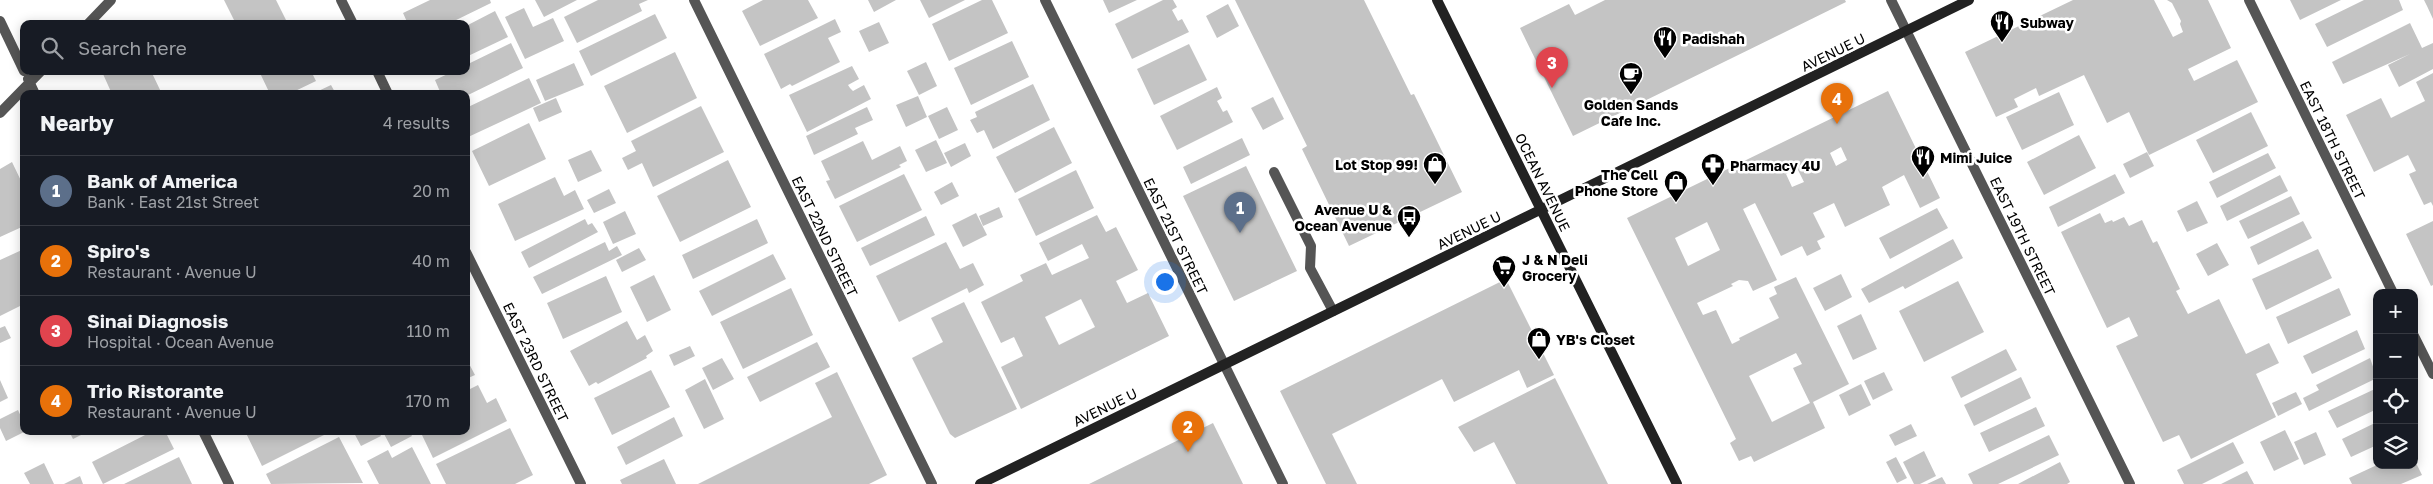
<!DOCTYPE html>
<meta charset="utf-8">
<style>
:root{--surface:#171b24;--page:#242831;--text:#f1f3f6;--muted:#9ea1a6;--line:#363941;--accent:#b45309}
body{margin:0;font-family:"Golos Text",sans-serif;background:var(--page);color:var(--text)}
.controls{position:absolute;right:15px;bottom:15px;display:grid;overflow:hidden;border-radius:10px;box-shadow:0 2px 12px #0003}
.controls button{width:45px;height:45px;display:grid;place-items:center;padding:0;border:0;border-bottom:1px solid var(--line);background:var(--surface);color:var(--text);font:25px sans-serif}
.you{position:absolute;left:1164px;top:281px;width:18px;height:18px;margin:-12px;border:4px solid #fff;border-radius:50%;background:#1a73e8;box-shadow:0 0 0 8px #1a73e833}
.badge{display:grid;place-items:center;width:32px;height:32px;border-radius:50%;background:var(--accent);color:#fff;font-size:16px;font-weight:700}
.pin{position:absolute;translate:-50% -41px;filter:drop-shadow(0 1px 2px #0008)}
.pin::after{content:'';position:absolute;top:26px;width:18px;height:15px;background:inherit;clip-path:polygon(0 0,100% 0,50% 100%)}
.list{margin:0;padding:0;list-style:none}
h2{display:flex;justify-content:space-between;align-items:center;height:65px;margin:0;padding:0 20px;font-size:21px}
h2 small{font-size:16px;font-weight:400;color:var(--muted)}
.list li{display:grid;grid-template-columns:32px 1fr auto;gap:15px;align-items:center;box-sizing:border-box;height:70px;padding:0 20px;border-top:1px solid var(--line)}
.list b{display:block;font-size:19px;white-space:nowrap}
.list p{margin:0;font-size:16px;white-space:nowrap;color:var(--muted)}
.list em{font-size:16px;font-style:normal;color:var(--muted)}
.icon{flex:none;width:28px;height:28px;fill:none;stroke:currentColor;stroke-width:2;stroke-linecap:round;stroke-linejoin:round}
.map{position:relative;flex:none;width:2433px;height:484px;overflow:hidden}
.search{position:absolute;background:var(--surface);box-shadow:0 2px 12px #0003;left:20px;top:20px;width:450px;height:55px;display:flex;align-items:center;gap:12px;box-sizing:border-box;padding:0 18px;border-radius:10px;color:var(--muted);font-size:19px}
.panel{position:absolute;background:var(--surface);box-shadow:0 2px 12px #0003;left:20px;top:90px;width:450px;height:345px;border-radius:10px}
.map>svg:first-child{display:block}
.building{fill:#c4c4c4;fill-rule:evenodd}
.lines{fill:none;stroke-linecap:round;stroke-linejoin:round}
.lane{stroke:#555;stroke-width:10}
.street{stroke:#555;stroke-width:10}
.secondary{stroke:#222;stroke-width:10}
.labels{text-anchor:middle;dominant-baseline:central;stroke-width:5;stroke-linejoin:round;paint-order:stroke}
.poi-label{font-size:14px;font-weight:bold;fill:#000;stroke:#fff;text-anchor:start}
.street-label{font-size:14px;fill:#000;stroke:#fff}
</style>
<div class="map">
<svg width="2433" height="484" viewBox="0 0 2433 484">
<rect width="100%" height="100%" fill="#fff"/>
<!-- building -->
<path class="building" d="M224,0H276L288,24H236Z
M430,0H490L491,3L448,24H408L403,13Z
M535,0H577L544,17Z
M598,0H648L639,4L642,11L577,43L564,17Z
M763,0H808L818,18L760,46L742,11Z
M868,0H896L874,12Z
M920,0H965L929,18Z
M982,0H992L1008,33L949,61L932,24Z
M1103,0H1137L1109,13Z
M1163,0H1173L1177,7L1172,10L1178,21L1182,19L1189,32L1132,59L1115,24Z
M1235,0H1364L1411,95L1414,94L1462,192L1349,246L1302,149L1307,146Z
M1605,0H1845L1846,2L1573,136L1520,28L1569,4L1575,15Z
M2073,0H2154L2173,37L2183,32L2180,24L2181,21L2172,3L2167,0H2208L2231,48L2188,69L2194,81L2237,60L2258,102L2149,155L2129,112L2107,123L2084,75L2039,96L2036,88L2014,99L2018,107L1996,117L1965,52Z
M2290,0H2341L2300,20Z
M2364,0H2399L2403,10L2327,47L2315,24Z
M2424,0H2433V19L2427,6Z
M1228,4L1239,26L1217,38L1206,16Z
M524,8L533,27L553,18L564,41L525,59L505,17Z
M495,11L508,37L466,57V26Z
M655,14L667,38L591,76L579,51Z
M835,19L841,32L828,38L840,62L792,86L790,84L781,89L764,54Z
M879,22L889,43L869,52L859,31Z
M2410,23L2422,48L2433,43V69L2399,87L2388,65L2410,54L2343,84L2332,62Z
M1012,41L1029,77L971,105L954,68Z
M511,43L523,68L466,96V94H441L435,80L454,71H466V65Z
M1189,44L1207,80L1154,105L1137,69Z
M675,52L697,98L627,133L604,86Z
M926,62L937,86L919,95L907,71Z
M574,63L584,85L545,101L536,80Z
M852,66L859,79L848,85L850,88L853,91L864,85L871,99L807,132L789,95Z
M108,71H151L162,94H112L103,74Z
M259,71H311L316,81L289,94H270Z
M2433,73V206L2431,202L2424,205L2409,174L2416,171L2408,155L2374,172L2346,115L2381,98L2391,118L2425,101L2416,82Z
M529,78L541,103L466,138V108Z
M1033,84L1050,120L993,149L984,130L977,133L970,120L977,117L975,112Z
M331,85L336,94H312Z
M1217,87L1222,98L1217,101L1223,112L1227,110L1233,122L1177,150L1160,116Z
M1888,91L1940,198L1920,208L1904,175L1882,187L1890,205L1845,227L1834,203L1813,213L1825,237L1817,241L1821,249L1807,256L1802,246L1781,256L1755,203L1743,209L1777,280L1753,291L1748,281L1739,280L1731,284L1733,286L1697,303L1703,315L1716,310L1732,344L1740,340L1739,338L1779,318L1769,298L1777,294L1774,287L1796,277L1849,384L1813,402L1825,428L1754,462L1751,456L1739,461L1730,443L1736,439L1627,218ZM1841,147L1847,160L1836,166L1830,153ZM1797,168L1804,182L1792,187L1786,174ZM1707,222L1720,250L1688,266L1675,238ZM1796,353L1802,364L1793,368L1810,403L1772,422L1749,376Z
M2059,92L2074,125L2022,150L2006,117Z
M918,96L927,117L906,127L896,105Z
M1273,97L1284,119L1263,130L1251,108Z
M556,98L562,112L539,122L533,108Z
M701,106L724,152L653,187L642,163L628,170L622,158L636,151L631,141Z
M867,107L873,120L855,128L858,134L814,155L806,136Z
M947,107L958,130L939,139L928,116Z
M2251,112L2268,146L2213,173L2196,140Z
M529,123L546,159L489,186L472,151Z
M1054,127L1072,163L1015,193L996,157Z
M2079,135L2096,168L2044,195L2027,162Z
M1242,138L1250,155L1191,184L1183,167Z
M936,140L947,163L926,172L915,150Z
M863,141L872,160L900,146L907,161L899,165L901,167L835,199L826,181L830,180L821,161Z
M965,143L971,156L951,167L944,153Z
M591,150L602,171L578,182L568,160Z
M2147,152L2154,166L2130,178L2123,164Z
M2268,153L2276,168L2217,198L2209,182Z
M728,160L751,207L680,242L657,196Z
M12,162L24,187V226L0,237V169Z
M1246,166L1297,271L1234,301L1183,196Z
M1076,170L1094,208L1036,236L1018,199Z
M904,174L922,210L857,242L839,206Z
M2115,174L2125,193L2058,227L2049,207Z
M2280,175L2288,191L2227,221L2220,206Z
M555,177L564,196L575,190L584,209L515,241L498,204Z
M952,182L959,196L941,205L934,192Z
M609,189L616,203L594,213L587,200Z
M2291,196L2300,214L2248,239L2239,221Z
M2197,201L2208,223L2187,232L2177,211Z
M999,207L1003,217L983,226L979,216Z
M1937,208L1948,228L1890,259L1879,238Z
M625,211L636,234L613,244L603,222Z
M976,213L987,235L963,247L952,225Z
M2100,213L2105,223L2112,220L2113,222L2124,217L2129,226L2142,220L2153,243L2157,241L2180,289L2176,291L2188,314L2219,299L2246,354L2269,343L2279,363L2256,374L2276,417L2191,459L2179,435L2163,442L2116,346L2138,336L2129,317L2107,328L2061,232Z
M1097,215L1106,232L1116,227L1138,270L1116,281L1127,303L1148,293L1169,336L1021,409L1001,367L1023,356L1014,337L1001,343L981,302L1023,281L1020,275L1046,263L1052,275L1089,258L1082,244L1048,261L1039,243ZM1081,299L1095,327L1059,345L1045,317Z
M926,216L935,235L870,266L861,248Z
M585,219L588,225L592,223L598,232L529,268L521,252Z
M757,219L768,243L693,279L682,255Z
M2303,221L2312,238L2258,265L2250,247Z
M2433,221V285L2431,286L2406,234Z
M1953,239L1963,258L1905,289L1903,286L1869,303L1861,289Z
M605,242L609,251L617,246L622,255L542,294L533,277Z
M946,242L960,269L973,263L984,285L969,293L967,288L899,322L876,276Z
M2217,243L2229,265L2208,276L2196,254Z
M639,248L646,260L622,272L616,260Z
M24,249V304L0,316V260Z
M2318,249L2332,278L2266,310L2252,279Z
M773,254L786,279L712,316L699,291Z
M1841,274L1852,297L1825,311L1813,288Z
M654,275L671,310L647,322L630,287Z
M606,276L622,312L563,339L547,303Z
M1506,279L1554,375L1527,388L1519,370L1454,402L1442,379L1332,434L1357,484H1326L1280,391Z
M1958,281L1984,332L1924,362L1899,311Z
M791,288L813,335L743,369L720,322Z
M2339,288L2351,315L2288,344L2276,317Z
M964,302L1017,409L955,438L950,434L912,358L943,342L931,318Z
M1861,314L1877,349L1853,360L1837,326Z
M627,321L637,340L645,335L653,351L646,356L647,358L598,384L596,382L589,386L570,351Z
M5,326L11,338L0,343V328Z
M2357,330L2365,349L2312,374L2303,356Z
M817,342L830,367L760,402L747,377Z
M690,346L695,356L674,366L669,355Z
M2006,349L2017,370L1961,398L1951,377Z
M466,358L475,375L466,379Z
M722,358L734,379L713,390L702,368Z
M2370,358L2377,378L2309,411L2303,398L2319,390L2316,385Z
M651,370L670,407L612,435L594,398Z
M837,372L887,475L869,484H698L832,417L815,383Z
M1884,372L1893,390L1873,400L1864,381Z
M2021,377L2031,398L1974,426L1964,405Z
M1555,378L1608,484H1516L1494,442L1474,452L1458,427Z
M705,379L724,419L704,429L685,390Z
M0,380L8,398L0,402Z
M1861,384L1871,405L1849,416L1839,395Z
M478,385L487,403L496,398L507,421L433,458L422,435L430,431H466V391Z
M2377,388V409L2337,428L2328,411Z
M2296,392L2302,404L2278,416L2272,403Z
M2036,407L2045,426L1989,452L1980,433Z
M18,410L24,423V432L6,441L0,428V419Z
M674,417L683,436L626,465L617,447Z
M2377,422V445L2351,457L2342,439Z
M1213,423L1243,484H1089L1148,455Z
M1911,424L1917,436L1895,446L1889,435Z
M510,428L533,475L515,484H446L436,464Z
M2285,430L2299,459L2274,471L2260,442Z
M69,431H89L73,439Z
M153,431H165L174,449L103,484L92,462Z
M245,431H332L262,466Z
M353,431H378L381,436L361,446Z
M409,431L412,436L391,447L383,432Z
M2316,432L2326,455L2304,465L2294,442Z
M2049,435L2059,455L1998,484H1973L1968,474Z
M339,437L363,483L271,484L266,474Z
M2233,442L2244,463L2202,484H2184L2177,470Z
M412,447L431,484H379L367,461L388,450L392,458Z
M1924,451L1936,476L1920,484H1914L1903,462Z
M179,457L192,484H124Z
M1896,457L1907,478L1897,483L1886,462Z
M664,459L676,484H622L620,480Z
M2414,459L2422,475L2401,484H2352L2349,478L2377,465H2414Z
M2060,462L2070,482L2067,484H2018Z
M44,463L54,484H30L24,473Z
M2247,471L2254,484H2221Z
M80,476L83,484H64Z
M1942,477L1946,484H1927Z"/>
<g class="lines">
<!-- lane -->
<path class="lane" d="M1274,172L1311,246L1310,268L1333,311"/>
<!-- street -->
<path class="street" d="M341,0L353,24
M694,0L932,484
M1045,0L1283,484
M1891,0L2130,484
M2249,0L2393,293
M0,21L24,71
M88,24L111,0
M377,71L388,94
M28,79L35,94
M0,113L41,71
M466,252L581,484
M2414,336L2433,374
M203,431L229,484"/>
<!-- secondary -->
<path class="secondary" d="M1437,0L1677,484
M980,484L1969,0"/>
</g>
<!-- icons -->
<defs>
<g id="restaurant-pin" transform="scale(1.25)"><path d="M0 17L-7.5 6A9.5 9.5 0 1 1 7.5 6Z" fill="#000" stroke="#fff"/><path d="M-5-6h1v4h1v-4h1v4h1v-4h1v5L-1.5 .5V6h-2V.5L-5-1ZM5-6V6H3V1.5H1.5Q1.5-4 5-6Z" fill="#fff"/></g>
<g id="cafe-pin" transform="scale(1.25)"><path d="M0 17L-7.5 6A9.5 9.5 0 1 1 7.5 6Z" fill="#000" stroke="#fff"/><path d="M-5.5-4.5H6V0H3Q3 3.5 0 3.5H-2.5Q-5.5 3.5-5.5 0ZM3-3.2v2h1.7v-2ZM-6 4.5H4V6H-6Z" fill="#fff"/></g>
<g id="shop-pin" transform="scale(1.25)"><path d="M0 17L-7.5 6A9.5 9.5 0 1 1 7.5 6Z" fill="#000" stroke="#fff"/><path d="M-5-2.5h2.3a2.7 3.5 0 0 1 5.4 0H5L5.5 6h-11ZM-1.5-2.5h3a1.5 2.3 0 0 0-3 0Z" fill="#fff"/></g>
<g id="pharmacy-pin" transform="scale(1.25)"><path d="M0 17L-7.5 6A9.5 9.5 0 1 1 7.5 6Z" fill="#000" stroke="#fff"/><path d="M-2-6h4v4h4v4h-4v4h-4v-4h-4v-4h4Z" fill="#fff"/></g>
<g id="bus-pin" transform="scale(1.25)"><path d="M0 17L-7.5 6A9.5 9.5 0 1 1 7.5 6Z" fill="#000" stroke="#fff"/><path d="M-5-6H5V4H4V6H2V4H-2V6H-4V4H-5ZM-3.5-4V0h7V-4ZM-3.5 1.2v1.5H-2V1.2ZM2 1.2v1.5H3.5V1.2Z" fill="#fff"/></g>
<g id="supermarket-pin" transform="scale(1.25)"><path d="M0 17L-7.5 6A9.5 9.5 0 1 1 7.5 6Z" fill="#000" stroke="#fff"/><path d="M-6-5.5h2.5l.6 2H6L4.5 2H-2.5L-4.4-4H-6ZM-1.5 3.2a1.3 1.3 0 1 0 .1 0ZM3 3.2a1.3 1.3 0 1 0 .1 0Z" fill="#fff"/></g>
</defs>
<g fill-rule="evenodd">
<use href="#restaurant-pin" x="2002" y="22"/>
<use href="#restaurant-pin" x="1665" y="38"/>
<use href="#cafe-pin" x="1631" y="74"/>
<use href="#restaurant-pin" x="1923" y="157"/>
<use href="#shop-pin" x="1435" y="164"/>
<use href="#pharmacy-pin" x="1713" y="165"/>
<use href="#shop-pin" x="1676" y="182"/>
<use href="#bus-pin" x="1409" y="217"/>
<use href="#supermarket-pin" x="1504" y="267"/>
<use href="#shop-pin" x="1539" y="339"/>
</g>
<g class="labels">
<!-- poi labels -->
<g class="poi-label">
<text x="2020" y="22">Subway</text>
<text x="1682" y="38">Padishah</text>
<text x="1631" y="104" text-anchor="middle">Golden Sands<tspan x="1631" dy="16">Cafe Inc.</tspan></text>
<text x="1940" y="157">Mimi Juice</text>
<text x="1418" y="164" text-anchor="end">Lot Stop 99!</text>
<text x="1730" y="165">Pharmacy 4U</text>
<text x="1658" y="174" text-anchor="end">The Cell<tspan x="1658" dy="16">Phone Store</tspan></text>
<text x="1392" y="209" text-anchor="end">Avenue U &amp;<tspan x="1392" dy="16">Ocean Avenue</tspan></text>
<text x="1522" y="259">J &amp; N Deli<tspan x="1522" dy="16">Grocery</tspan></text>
<text x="1556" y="339">YB's Closet</text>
</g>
<!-- street labels -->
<g class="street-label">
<text transform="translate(1833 52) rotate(-26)">AVENUE U</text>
<text transform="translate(2333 140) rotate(64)">EAST 18TH STREET</text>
<text transform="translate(1543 182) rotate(64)">OCEAN AVENUE</text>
<text transform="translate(1469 230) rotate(-26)">AVENUE U</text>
<text transform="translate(825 236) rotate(64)">EAST 22ND STREET</text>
<text transform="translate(1176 236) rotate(64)">EAST 21ST STREET</text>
<text transform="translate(2023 236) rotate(64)">EAST 19TH STREET</text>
<text transform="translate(536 362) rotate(64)">EAST 23RD STREET</text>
<text transform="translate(1105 407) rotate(-26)">AVENUE U</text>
</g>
</g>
</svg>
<div class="controls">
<button>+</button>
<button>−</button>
<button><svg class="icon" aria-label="locate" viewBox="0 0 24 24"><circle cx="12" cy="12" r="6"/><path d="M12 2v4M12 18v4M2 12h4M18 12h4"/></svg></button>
<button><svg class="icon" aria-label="layers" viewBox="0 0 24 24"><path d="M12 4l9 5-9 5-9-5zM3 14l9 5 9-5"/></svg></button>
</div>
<div class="you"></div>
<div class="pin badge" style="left:1240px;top:233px;background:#5c6f8a">1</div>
<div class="pin badge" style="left:1188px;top:452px;background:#e8710a">2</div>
<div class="pin badge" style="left:1552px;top:88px;background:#e0444e">3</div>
<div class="pin badge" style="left:1837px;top:124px;background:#e8710a">4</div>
<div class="search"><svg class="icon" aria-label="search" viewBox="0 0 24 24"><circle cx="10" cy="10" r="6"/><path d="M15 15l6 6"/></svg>Search here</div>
<section class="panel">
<h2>Nearby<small>4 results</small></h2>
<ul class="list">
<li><span class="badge" style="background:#5c6f8a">1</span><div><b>Bank of America</b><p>Bank · East 21st Street</p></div><em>20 m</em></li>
<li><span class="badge" style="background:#e8710a">2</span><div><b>Spiro's</b><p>Restaurant · Avenue U</p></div><em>40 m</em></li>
<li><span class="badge" style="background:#e0444e">3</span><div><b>Sinai Diagnosis</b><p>Hospital · Ocean Avenue</p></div><em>110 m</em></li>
<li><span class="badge" style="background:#e8710a">4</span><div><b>Trio Ristorante</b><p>Restaurant · Avenue U</p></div><em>170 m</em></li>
</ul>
</section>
</div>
